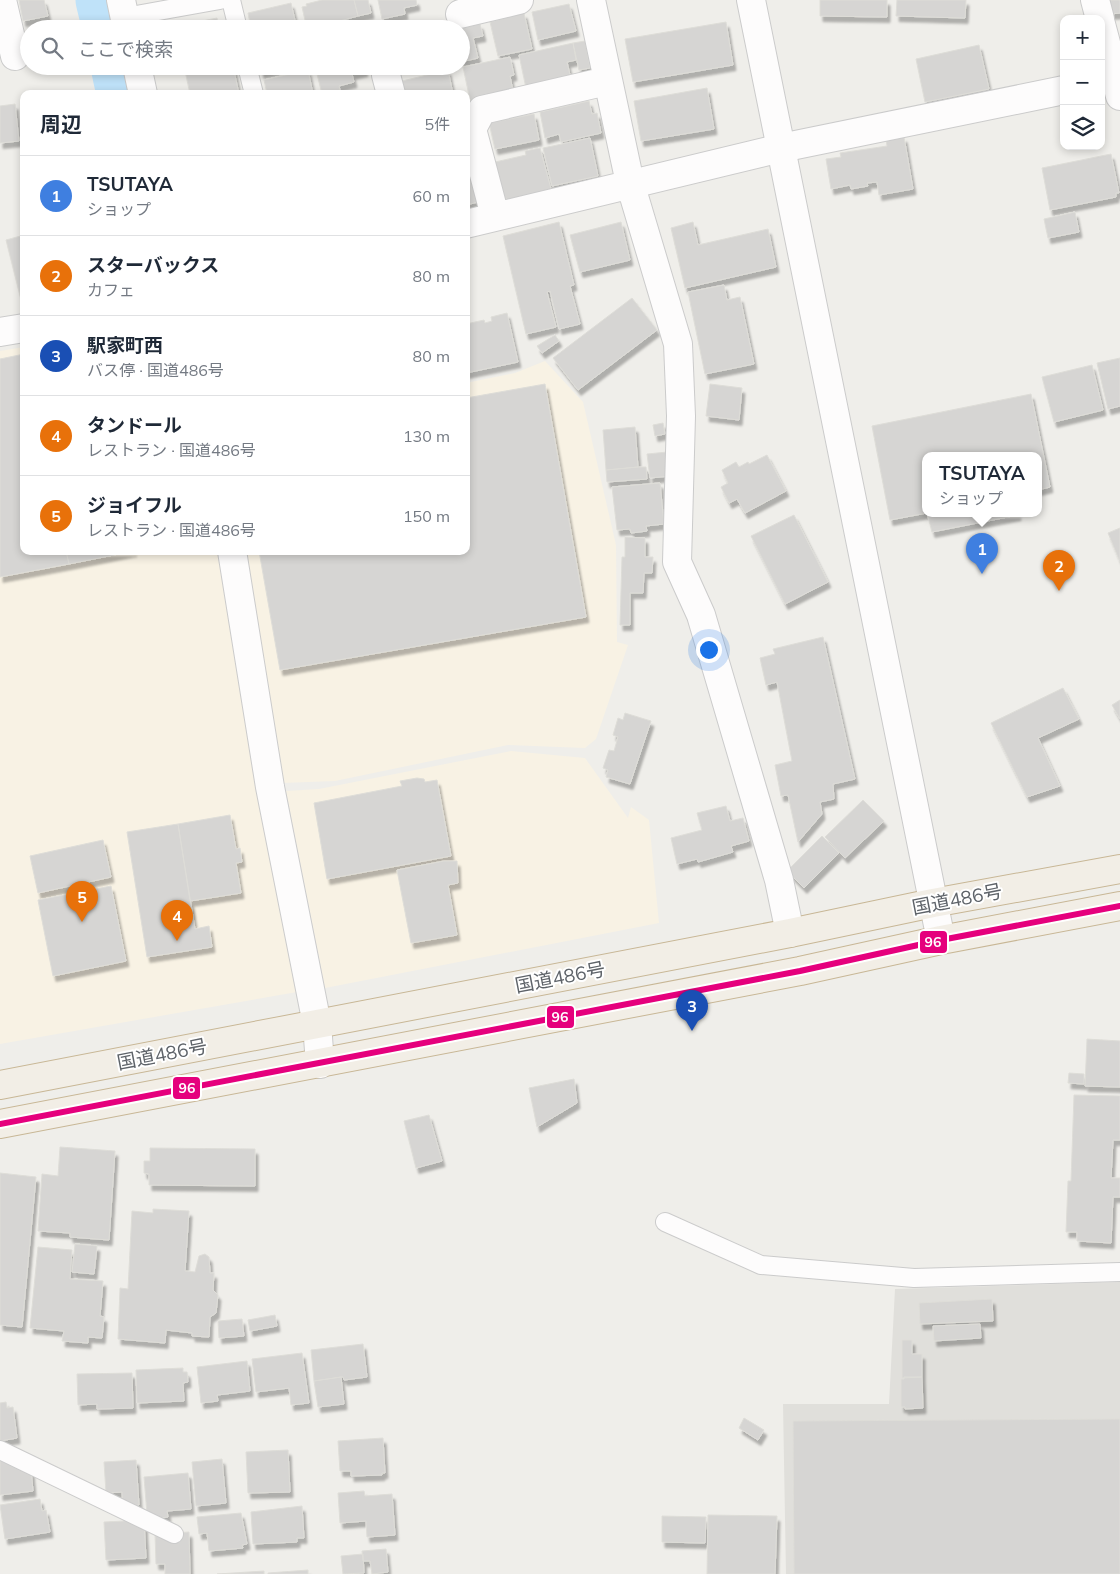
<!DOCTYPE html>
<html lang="ja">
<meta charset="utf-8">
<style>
:root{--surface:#fff;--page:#f6f6f7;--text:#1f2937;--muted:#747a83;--line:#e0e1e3;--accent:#1a73e8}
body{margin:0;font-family:Mulish,"Noto Sans JP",sans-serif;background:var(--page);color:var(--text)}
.controls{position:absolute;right:15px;top:15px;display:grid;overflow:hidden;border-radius:10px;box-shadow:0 2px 8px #0003}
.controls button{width:45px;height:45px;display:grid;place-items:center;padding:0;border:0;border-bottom:1px solid var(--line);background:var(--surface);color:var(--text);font:25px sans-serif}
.you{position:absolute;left:708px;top:649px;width:18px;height:18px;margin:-12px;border:4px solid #fff;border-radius:50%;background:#1a73e8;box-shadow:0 0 0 8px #1a73e833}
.badge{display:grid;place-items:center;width:32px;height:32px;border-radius:50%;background:var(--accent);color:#fff;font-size:16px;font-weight:700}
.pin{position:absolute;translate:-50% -41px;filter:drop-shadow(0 1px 2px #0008)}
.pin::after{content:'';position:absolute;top:26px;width:18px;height:15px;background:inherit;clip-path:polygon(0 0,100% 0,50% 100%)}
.popup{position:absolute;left:922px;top:452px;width:120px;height:65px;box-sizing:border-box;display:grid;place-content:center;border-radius:10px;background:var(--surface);filter:drop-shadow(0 1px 4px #0005);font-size:16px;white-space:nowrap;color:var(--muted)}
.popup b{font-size:19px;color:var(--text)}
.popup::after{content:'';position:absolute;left:50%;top:100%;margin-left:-10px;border:10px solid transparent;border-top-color:var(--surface)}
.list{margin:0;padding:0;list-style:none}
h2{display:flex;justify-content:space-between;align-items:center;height:65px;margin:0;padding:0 20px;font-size:21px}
h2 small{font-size:16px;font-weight:400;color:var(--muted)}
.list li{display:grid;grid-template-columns:32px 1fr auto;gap:15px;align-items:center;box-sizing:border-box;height:80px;padding:0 20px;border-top:1px solid var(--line)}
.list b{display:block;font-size:19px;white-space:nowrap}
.list p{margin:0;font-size:16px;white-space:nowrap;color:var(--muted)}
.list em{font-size:16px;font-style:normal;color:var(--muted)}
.icon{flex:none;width:28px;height:28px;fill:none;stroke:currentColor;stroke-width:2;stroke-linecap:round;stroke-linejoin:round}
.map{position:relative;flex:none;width:1120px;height:1574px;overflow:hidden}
.search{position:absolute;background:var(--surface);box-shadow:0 2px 8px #0003;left:20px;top:20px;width:450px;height:55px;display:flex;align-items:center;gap:12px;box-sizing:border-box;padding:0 18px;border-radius:28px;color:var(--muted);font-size:19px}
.panel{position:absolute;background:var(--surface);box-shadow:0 2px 8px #0003;left:20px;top:90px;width:450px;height:465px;border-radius:10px}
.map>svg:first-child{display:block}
.commercial{fill:#f8f2e4}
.industrial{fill:#e0dfdb}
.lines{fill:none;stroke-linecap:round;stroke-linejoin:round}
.river{stroke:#bfe2f9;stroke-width:55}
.building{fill:#d6d5d3;stroke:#deddd8;filter:url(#shadow)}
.service-casing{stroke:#cbcbcb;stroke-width:20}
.minor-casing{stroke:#cbcbcb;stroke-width:30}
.tertiary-casing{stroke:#cbcbcb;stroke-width:30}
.trunk-casing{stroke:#c8b796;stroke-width:30}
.service{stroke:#fdfcfc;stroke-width:18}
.minor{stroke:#fdfcfc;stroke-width:28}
.tertiary{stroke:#fdfcfc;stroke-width:28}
.trunk{stroke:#f2eee6;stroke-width:28}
.bus-1-casing{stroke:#fff;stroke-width:10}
.bus-1{stroke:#e5007d;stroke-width:6}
.labels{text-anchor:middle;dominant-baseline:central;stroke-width:4;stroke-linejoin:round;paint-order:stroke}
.street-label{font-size:19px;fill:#5e6369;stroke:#fff}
.line-badge{stroke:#fff;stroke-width:2}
.badge-label{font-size:14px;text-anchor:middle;font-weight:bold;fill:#fff}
</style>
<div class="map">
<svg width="1120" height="1574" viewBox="0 0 1120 1574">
<defs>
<filter id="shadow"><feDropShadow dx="3" dy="5.5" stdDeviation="1" flood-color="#0004"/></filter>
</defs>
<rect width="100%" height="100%" fill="#efeeea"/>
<!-- commercial -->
<path class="commercial" d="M24,347V551H219L297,992L0,1044V351Z
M545,361L583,402L616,545L617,642L628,645L596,739L585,748L508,745L335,781L282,783L246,551H466V383L515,373Z
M511,751L585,758L628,818L631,807L649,820L659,923L325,988L286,791L319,789Z"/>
<!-- industrial -->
<path class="industrial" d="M1120,1282V1574H786L783,1404H889L895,1289Z"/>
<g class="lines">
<!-- river -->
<path class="river" d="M103,0L110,29
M118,66L124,94"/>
</g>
<!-- building -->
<path class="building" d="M19,0H44L48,16L23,21Z
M322,0H354L358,16L325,25V29H307L302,7L307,6L306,4Z
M354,0H368L371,13L358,16Z
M378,0H416L417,5L404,8L405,14L382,19Z
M820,0H887V17L820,16Z
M897,0H966L965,18L896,16Z
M1109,0H1120V13L1111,14Z
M291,3L297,29H251L248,13Z
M569,4L576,31L538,40L532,12Z
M524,13L532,49L498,56L490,22Z
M217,18L219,29H162Z
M422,21L424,29H388Z
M726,22L733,65L633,82L625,39Z
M480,24L483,36L473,38L478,58L461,62V29H458Z
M585,41L590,68L579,70L573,43Z
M573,43L576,60L567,62L571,79L526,88L519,55Z
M979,45L989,89L925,102L916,59Z
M510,57L514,75L510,76L513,91L470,100L463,67Z
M184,66H233L239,94H190Z
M260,66H293L261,73Z
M315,66H364L365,71L352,74L354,82L339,86L340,90L322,94Z
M308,70L313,94H267L264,80Z
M448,70L453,94H405L402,81Z
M707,88L714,129L641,141L634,101Z
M589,101L592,114L597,113L601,133L561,142L559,134L545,138L540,112Z
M15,104L19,141L0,143V106Z
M534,114L539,140L495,149L489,123Z
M904,137L913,189L879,195L877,182L867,183L868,186L851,189L850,185L831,189L826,159L841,157L840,153L887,146L886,140Z
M590,138L598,176L552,186L543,148Z
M540,148L551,189L509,200L503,197L495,162L526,155L525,151Z
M1111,154L1119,193H1116V197L1050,210L1042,168Z
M466,163L478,202L466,205Z
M1075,212L1079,232L1048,238L1044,219Z
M559,222L574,285L570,286L580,324L559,329L550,291L547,292L556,327L526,334L503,236Z
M621,222L630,260L580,272L570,235Z
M693,222L698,245L768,229L776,267L685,288L671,228Z
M24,235V312L6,240Z
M724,285L727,300L740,297L754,364L705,374L688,292Z
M632,298L657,330L578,390L553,358Z
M507,313L518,362L466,373V324L484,320L485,323L492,321L491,317Z
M555,335L559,341L542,353L537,346Z
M24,354V551H66L69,564L0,577V359Z
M1120,358V406L1108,409L1097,363Z
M1092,365L1103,410L1054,422L1042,377Z
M545,384L586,617L280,670L259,551H466V398Z
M710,384L742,388L739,420L706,416Z
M1031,394L1050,487L1038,490V455H926V513H1018V515L932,532L927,513L890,520L872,426Z
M663,423L665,434L655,436L653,425Z
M635,427L638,467L606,470L603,430Z
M667,452L670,476L650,478L647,454Z
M767,455L786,491L745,513L737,499L729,503L721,487L728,483L722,470L736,462L739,467L748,462L749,464Z
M638,467H646L647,479L607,482L606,470Z
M660,483L664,524L646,526L647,531L631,533L630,529L617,530L612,487Z
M794,515L828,582L785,604L751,536Z
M1120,528V562L1108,533Z
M625,537L645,538V557H653L652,573H644L643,593H630V625H620L622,557H625Z
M66,551H134L69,564Z
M823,637L855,779L833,784L834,799L820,802L822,814L798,842L788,795L781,796L775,765L792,761L777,682L766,685L760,658L775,654L773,649Z
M1063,688L1079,719L1038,738L1060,786L1027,797L991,723Z
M1120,700V719L1112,705Z
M625,713L651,721L630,784L606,777L608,770L603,768L609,750L614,751L618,737L613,735L618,718L623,720Z
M417,778L424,779L425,782L437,780L451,856L327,879L314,803L402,786L400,781Z
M863,800L884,821L845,858L825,837Z
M726,806L730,821L743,818L749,841L731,846L733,852L698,862L697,859L677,864L671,838L702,830L697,813Z
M230,815L236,849L240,848L242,862L236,863L241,893L190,901L178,824Z
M178,824L195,929L209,926L212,947L147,957L127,832Z
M822,836L839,853L804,888L787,871Z
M103,840L111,877L38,893L30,856Z
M444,861H457L458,883L448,885L457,935L411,943L397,870Z
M111,886L126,961L53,976L38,900Z
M1087,1039L1120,1041V1087L1085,1086Z
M1069,1073L1084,1074V1084L1068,1083Z
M574,1079L577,1103L537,1127L529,1088Z
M1074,1095L1120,1096V1140H1113L1111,1178H1120V1197H1113L1111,1243L1077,1241V1232H1066L1068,1181H1071Z
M429,1115L442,1161L416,1168L404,1121Z
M60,1147L115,1151L109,1240L70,1237V1233L38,1231L42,1174L58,1176Z
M150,1148L255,1149V1186L149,1185V1174L144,1173V1161H150Z
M0,1173L36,1177L22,1327L0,1325Z
M153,1209L189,1211L185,1271L195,1272L199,1256L205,1254L209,1257L210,1273H214L213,1290L218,1295L216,1313L210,1317L209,1337L192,1336V1333L166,1330L165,1343L118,1339L120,1288L128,1289L132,1211L153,1213Z
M75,1244L97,1246L94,1274L72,1272Z
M38,1247L72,1250L70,1279L103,1281L100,1316L104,1317L102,1338L88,1337V1343L62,1341L64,1331L30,1328Z
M992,1299L993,1321L920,1324L919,1303Z
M275,1315L277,1326L250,1331L248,1320Z
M242,1319L244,1336L219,1338L218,1321Z
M980,1324L981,1338L934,1341L933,1326Z
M902,1340H912V1354H922V1377L902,1378Z
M363,1344L367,1377L344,1380L343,1377H341L314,1381L311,1350Z
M302,1353L309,1403L291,1405L289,1388L256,1392L252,1359Z
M247,1361L250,1391L217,1395L218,1401L201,1403L197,1367Z
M183,1368V1372H187L188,1382L183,1383L184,1401L137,1403L136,1370Z
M132,1373L133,1408L97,1409V1404L78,1405L77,1374Z
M341,1377L344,1404L318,1407L314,1381Z
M904,1377H922L923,1408L905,1409V1407H901V1379H904Z
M6,1402L7,1408L13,1407L17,1438L0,1441V1403Z
M744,1418L764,1430L758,1440L739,1428Z
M1120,1419V1574H794L793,1421Z
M383,1438L385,1473H382V1475L351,1476V1471H340L338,1441Z
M288,1450L290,1492L248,1493L246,1452Z
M30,1458L33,1491L0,1495V1461Z
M222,1459L226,1503L196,1506L192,1462Z
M136,1460L139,1505L123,1506L122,1492L106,1493L104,1462Z
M188,1473L191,1509L167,1511L168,1517L150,1519L147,1514L144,1477Z
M364,1491L365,1496L392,1494L395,1535L367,1537L366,1521L340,1523L338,1493Z
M40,1499L42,1511L46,1510L50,1532L5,1539L0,1505Z
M302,1506L304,1538H297V1542L253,1544L251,1512Z
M241,1513L247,1544L242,1545L243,1548L209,1551L207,1533L199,1534L197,1517Z
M708,1515L777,1516L775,1574H707Z
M662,1516L706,1517L705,1543L662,1542Z
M144,1520L146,1558L106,1560L104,1522Z
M189,1532L190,1574H165V1564H156L155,1534Z
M386,1549L388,1572L372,1574L370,1561H363L362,1551Z
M363,1554L364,1573L343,1574L341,1556Z
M308,1570V1574H268V1573Z
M264,1571V1574H217Z"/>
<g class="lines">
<!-- service casing -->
<g class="service-casing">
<path id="service" d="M231,0L238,29
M125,17L220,0
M247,66L254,94
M665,1222L761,1265L914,1278L1120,1272
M0,1450L174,1534"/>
</g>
<!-- minor casing -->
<g class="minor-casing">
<path id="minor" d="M2,0L15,56
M121,0L127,29
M591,0L630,183L678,344L681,416L677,562L701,615L779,880L790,933
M1095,0L1100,19
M460,14L519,0
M1101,24L1120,96
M137,66L143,94
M386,75L391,94
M495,216L472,129L482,110L607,81
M466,224L781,148L1064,90
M0,332L24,328
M232,551L270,787L317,1024L320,1064"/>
</g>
<!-- tertiary casing -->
<g class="tertiary-casing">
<path id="tertiary" d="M751,0L941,940"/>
</g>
<!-- trunk casing -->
<g class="trunk-casing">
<path id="trunk" d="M0,1085L790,933L933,903L1120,869
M0,1124L800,971L941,940L1120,906"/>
</g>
<!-- service -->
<use href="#service" class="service"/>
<!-- minor -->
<use href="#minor" class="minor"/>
<!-- tertiary -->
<use href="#tertiary" class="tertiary"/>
<!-- trunk -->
<use href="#trunk" class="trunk"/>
<!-- bus-1 casing -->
<g class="bus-1-casing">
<path id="bus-1" d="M0,1124L800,971L941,940L1120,906"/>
</g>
<!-- bus-1 -->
<use href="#bus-1" class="bus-1"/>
</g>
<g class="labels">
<!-- street labels -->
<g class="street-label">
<text transform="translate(957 899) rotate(-11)">国道486号</text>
<text transform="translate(560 977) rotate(-11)">国道486号</text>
<text transform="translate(162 1054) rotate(-11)">国道486号</text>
</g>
</g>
<g class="line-badge">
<rect x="919" y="930" width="29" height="24" rx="5" fill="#e5007d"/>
<rect x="546" y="1005" width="29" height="24" rx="5" fill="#e5007d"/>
<rect x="172" y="1076" width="29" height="24" rx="5" fill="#e5007d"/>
</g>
<g class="badge-label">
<text x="933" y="947">96</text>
<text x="560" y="1022">96</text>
<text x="187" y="1093">96</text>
</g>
</svg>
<div class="controls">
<button>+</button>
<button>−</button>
<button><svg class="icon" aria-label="layers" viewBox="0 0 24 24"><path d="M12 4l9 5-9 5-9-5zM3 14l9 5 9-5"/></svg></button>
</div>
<div class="you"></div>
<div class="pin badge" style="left:982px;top:574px;background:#3f7fe0">1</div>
<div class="popup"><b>TSUTAYA</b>ショップ</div>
<div class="pin badge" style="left:1059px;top:591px;background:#e8710a">2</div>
<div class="pin badge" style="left:692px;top:1031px;background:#1a4fb4">3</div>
<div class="pin badge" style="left:177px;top:941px;background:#e8710a">4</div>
<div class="pin badge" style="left:82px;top:922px;background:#e8710a">5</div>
<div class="search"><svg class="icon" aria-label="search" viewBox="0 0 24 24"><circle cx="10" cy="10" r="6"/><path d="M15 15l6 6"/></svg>ここで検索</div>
<section class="panel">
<h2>周辺<small>5件</small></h2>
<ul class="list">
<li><span class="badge" style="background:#3f7fe0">1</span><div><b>TSUTAYA</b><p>ショップ</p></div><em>60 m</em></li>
<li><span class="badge" style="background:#e8710a">2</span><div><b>スターバックス</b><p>カフェ</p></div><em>80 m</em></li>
<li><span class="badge" style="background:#1a4fb4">3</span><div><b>駅家町西</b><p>バス停 · 国道486号</p></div><em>80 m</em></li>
<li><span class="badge" style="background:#e8710a">4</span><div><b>タンドール</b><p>レストラン · 国道486号</p></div><em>130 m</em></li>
<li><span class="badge" style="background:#e8710a">5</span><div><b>ジョイフル</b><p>レストラン · 国道486号</p></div><em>150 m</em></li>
</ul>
</section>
</div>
